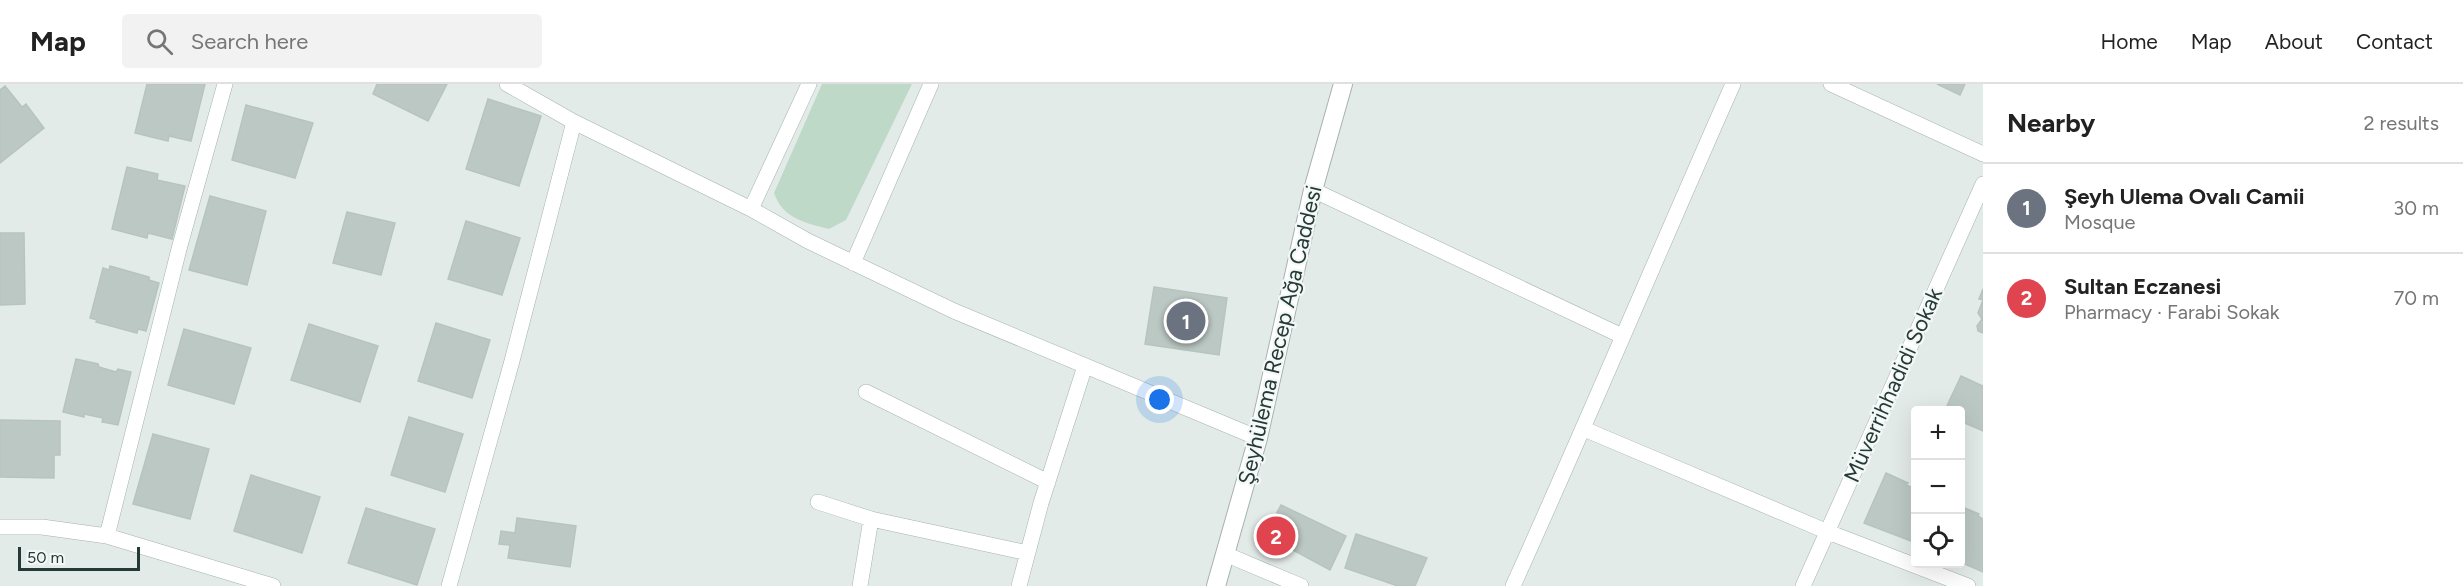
<!DOCTYPE html>
<meta charset="utf-8">
<style>
:root{--surface:#fff;--page:#f2f2f2;--text:#222;--muted:#767676;--line:#e0e0e0;--accent:#775543}
body{margin:0;font-family:Figtree,sans-serif;background:var(--page);color:var(--text)}
.controls{position:absolute;right:18px;bottom:18px;display:grid;overflow:hidden;border-radius:6px;box-shadow:0 6px 24px #0002}
.controls button{width:54px;height:54px;display:grid;place-items:center;padding:0;border:0;border-bottom:2px solid var(--line);background:var(--surface);color:var(--text);font:30px sans-serif}
.scale{position:absolute;left:18px;bottom:15px;width:122px;box-sizing:border-box;padding-left:6px;border:3px solid #253a36;border-top:0;font-size:16px;line-height:21px;white-space:nowrap;color:#253a36;-webkit-text-stroke:4px #f3f8f6;paint-order:stroke}
.you{position:absolute;left:1160px;top:316px;width:21px;height:21px;margin:-15px;border:4px solid #fff;border-radius:50%;background:#1a73e8;box-shadow:0 0 0 9px #1a73e833}
.badge{display:grid;place-items:center;width:39px;height:39px;border-radius:50%;background:var(--accent);color:#fff;font-size:20px;font-weight:700}
.pin{position:absolute;translate:-50% -50%;border:3px solid #fff;box-shadow:0 2px 6px #0006}
.list{margin:0;padding:0;list-style:none}
h2{display:flex;justify-content:space-between;align-items:center;height:78px;margin:0;padding:0 24px;font-size:26px}
h2 small{font-size:20px;font-weight:400;color:var(--muted)}
.list li{display:grid;grid-template-columns:39px 1fr auto;gap:18px;align-items:center;box-sizing:border-box;height:90px;padding:0 24px;border-top:2px solid var(--line)}
.list b{display:block;font-size:22px;white-space:nowrap}
.list p{margin:0;font-size:20px;white-space:nowrap;color:var(--muted)}
.list em{font-size:20px;font-style:normal;color:var(--muted)}
.icon{flex:none;width:33px;height:33px;fill:none;stroke:currentColor;stroke-width:2;stroke-linecap:round;stroke-linejoin:round}
.map{position:relative;flex:none;width:1983px;height:502px;overflow:hidden}
header{display:flex;align-items:center;gap:36px;box-sizing:border-box;height:84px;padding:0 30px;background:var(--surface);border-bottom:2px solid var(--line)}
header strong{font-size:28px}
nav{display:flex;gap:33px;margin-inline-start:auto;font-size:21px}
.search{width:420px;height:54px;background:var(--page);display:flex;align-items:center;gap:15px;box-sizing:border-box;padding:0 21px;border-radius:6px;color:var(--muted);font-size:22px}
main{display:flex}
aside{flex:1;background:var(--surface)}
.map>svg:first-child{display:block}
.green{fill:#bfd9c8}
.building{fill:#bcc8c4;stroke:#b6c4bf;stroke-width:1.5}
.lines{fill:none;stroke-linecap:round;stroke-linejoin:round}
.minor-casing{stroke:#a6b2af;stroke-width:16}
.tertiary-casing{stroke:#a6b2af;stroke-width:20}
.minor{stroke:#fff;stroke-width:15}
.tertiary{stroke:#fff;stroke-width:18}
.labels{text-anchor:middle;dominant-baseline:central;stroke-width:4.5;stroke-linejoin:round;paint-order:stroke}
.street-label{font-size:22px;fill:#253a36;stroke:#f3f8f6}
</style>
<header>
<strong>Map</strong>
<div class="search"><svg class="icon" aria-label="search" viewBox="0 0 24 24"><circle cx="10" cy="10" r="6"/><path d="M15 15l6 6"/></svg>Search here</div>
<nav><a>Home</a><a>Map</a><a>About</a><a>Contact</a></nav>
</header>
<main>
<div class="map">
<svg width="1983" height="502" viewBox="0 0 1983 502">
<rect width="100%" height="100%" fill="#e3ebe8"/>
<!-- green -->
<path class="green" d="M822,0H912L846,136L829,145C806,139 783,135 774,109Z"/>
<!-- building -->
<path class="building" d="M147,0H205L191,57L169,52L168,57L135,49Z
M377,0H447L428,37L373,10Z
M1937,0H1965L1960,11Z
M5,2L22,23L26,20L44,44L0,79V6Z
M488,15L541,32L519,102L466,85Z
M246,21L313,39L295,94L232,76Z
M127,83L158,90L157,96L185,102L172,155L148,149L147,154L112,145Z
M210,112L266,127L247,201L189,186Z
M347,128L395,139L381,191L333,179Z
M466,137L520,154L502,211L448,195Z
M0,149H24L25,220L0,221Z
M110,182L149,193V196L159,199L146,247L138,245L137,249L96,238L97,236L90,234L103,184L109,186Z
M1154,203L1227,214L1219,271L1145,260Z
M1983,205V249L1978,247L1977,242L1982,235L1978,229L1983,216L1979,215Z
M436,239L490,256L472,314L418,297Z
M309,240L378,262L360,318L291,296Z
M184,245L251,264L234,320L168,301Z
M76,275L98,280L99,283L116,288L118,285L131,288L118,341L102,338L103,334L84,330V333L63,328Z
M1961,292L1983,302V347L1960,337V326H1945Z
M409,333L463,350L445,408L391,391Z
M0,336L60,337V371H54V394L0,393Z
M153,350L209,365L190,435L133,420Z
M1886,389L1908,399L1906,401L1916,405V459L1864,439Z
M251,391L320,413L302,469L234,447Z
M1281,421L1346,452L1330,486L1265,451Z
M1960,422L1979,430L1978,432L1983,435V488L1960,478Z
M366,424L435,445L417,501L348,479Z
M517,434L576,442L570,483L508,474L510,461L499,460L501,447L515,449Z
M1356,450L1427,474L1415,502H1398L1345,484Z"/>
<g class="lines">
<!-- minor casing -->
<g class="minor-casing">
<path id="minor" d="M507,0L574,38L751,125L808,157L954,227L1258,354
M1831,0L1983,70
M1313,106L1622,252
M751,125L809,0
M853,179L931,0
M866,308L1048,398
M1584,345L1828,448L1968,502
M818,418L871,435L1028,469
M0,443H42L107,452L273,502
M107,452L179,165L225,0
M1225,470L1301,502
M449,502L512,277L574,38
M860,502L871,435
M1019,502L1041,419L1085,282
M1513,502C1588,336 1659,167 1733,0
M1803,502L1983,100"/>
</g>
<!-- tertiary casing -->
<g class="tertiary-casing">
<path id="tertiary" d="M1216,502L1258,354L1313,106L1343,0"/>
</g>
<!-- minor -->
<use href="#minor" class="minor"/>
<!-- tertiary -->
<use href="#tertiary" class="tertiary"/>
</g>
<g class="labels">
<!-- street labels -->
<g class="street-label">
<text transform="translate(1280 251) rotate(-77)">Şeyhülema Recep Ağa Caddesi</text>
<text transform="translate(1893 301) rotate(-66)">Müverrihhadidi Sokak</text>
</g>
</g>
</svg>
<div class="controls">
<button>+</button>
<button>−</button>
<button><svg class="icon" aria-label="locate" viewBox="0 0 24 24"><circle cx="12" cy="12" r="6"/><path d="M12 2v4M12 18v4M2 12h4M18 12h4"/></svg></button>
</div>
<div class="scale">50 m</div>
<div class="you"></div>
<div class="pin badge" style="left:1186px;top:237px;background:#6b7280">1</div>
<div class="pin badge" style="left:1276px;top:452px;background:#e0444e">2</div>
</div>
<aside>
<h2>Nearby<small>2 results</small></h2>
<ul class="list">
<li><span class="badge" style="background:#6b7280">1</span><div><b>Şeyh Ulema Ovalı Camii</b><p>Mosque</p></div><em>30 m</em></li>
<li><span class="badge" style="background:#e0444e">2</span><div><b>Sultan Eczanesi</b><p>Pharmacy · Farabi Sokak</p></div><em>70 m</em></li>
</ul>
</aside>
</main>
